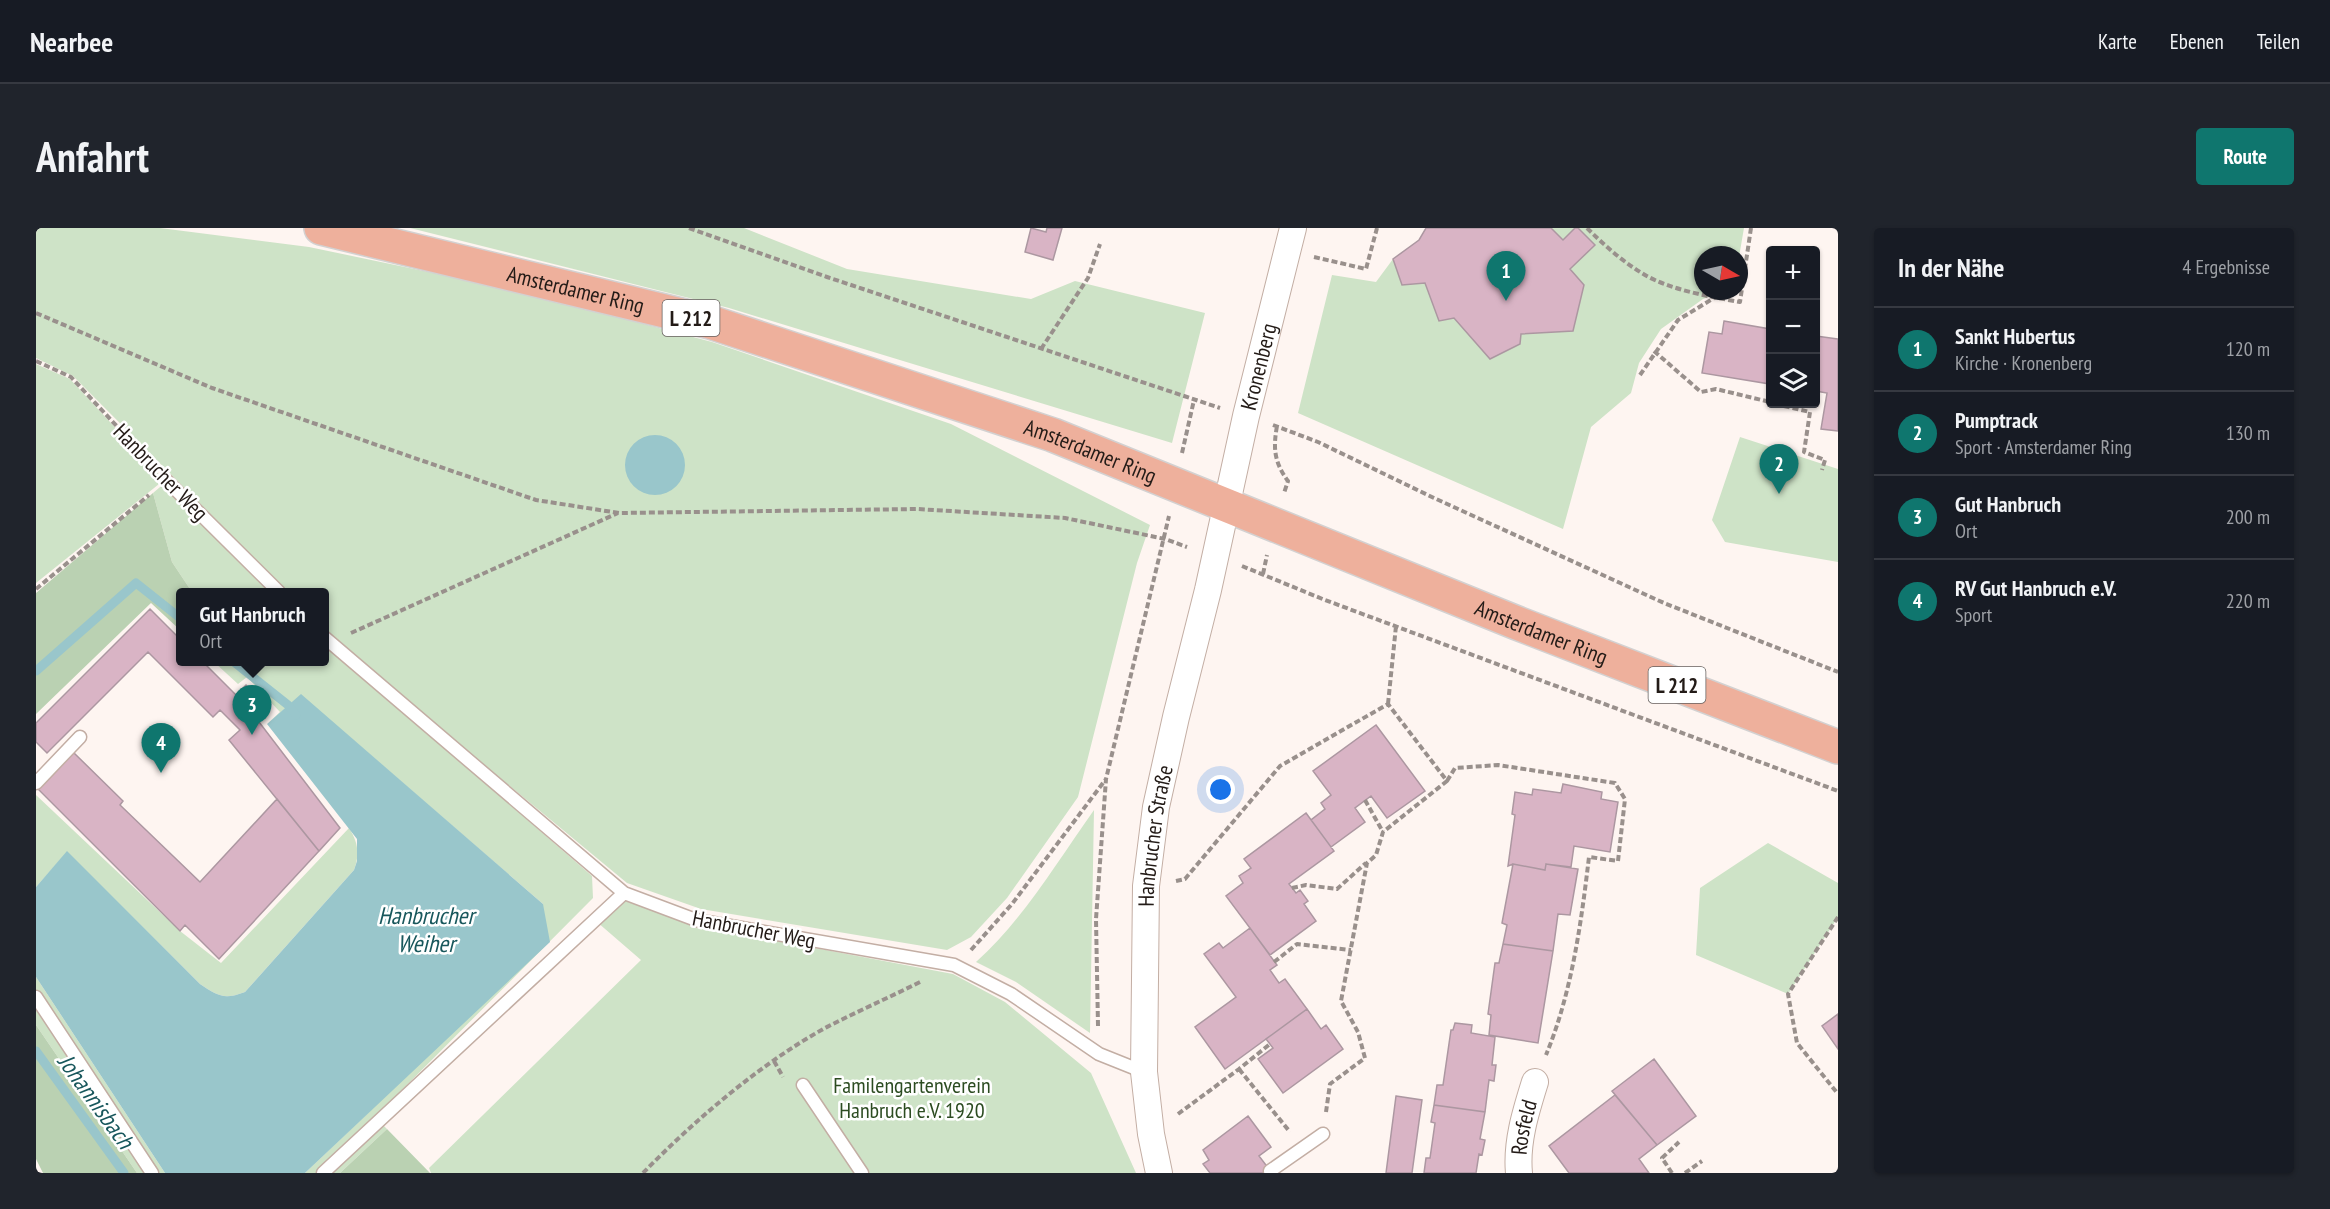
<!DOCTYPE html>
<html lang="de">
<meta charset="utf-8">
<style>
:root{--surface:#171b24;--page:#20242c;--text:#f1f3f6;--muted:#9ea1a6;--line:#363941;--accent:#0f766e}
body{margin:0;font-family:"PT Sans Narrow",sans-serif;background:var(--page);color:var(--text)}
.controls{position:absolute;right:18px;top:18px;display:grid;overflow:hidden;border-radius:6px;box-shadow:0 2px 4px #0004}
.controls button{width:54px;height:54px;display:grid;place-items:center;padding:0;border:0;border-bottom:2px solid var(--line);background:var(--surface);color:var(--text);font:30px sans-serif}
.compass{position:absolute;left:1658px;top:18px;width:54px;height:54px;border-radius:50%;background:var(--surface);box-shadow:0 2px 4px #0004;rotate:99deg}
.you{position:absolute;left:1185px;top:562px;width:21px;height:21px;margin:-15px;border:4px solid #fff;border-radius:50%;background:#1a73e8;box-shadow:0 0 0 9px #1a73e833}
.badge{display:grid;place-items:center;width:39px;height:39px;border-radius:50%;background:var(--accent);color:#fff;font-size:20px;font-weight:700}
.pin{position:absolute;translate:-50% -50px;filter:drop-shadow(0 2px 3px #0008)}
.pin::after{content:'';position:absolute;top:32px;width:21px;height:18px;background:inherit;clip-path:polygon(0 0,100% 0,50% 100%)}
.popup{position:absolute;left:140px;top:360px;width:153px;height:78px;box-sizing:border-box;display:grid;place-content:center;border-radius:6px;background:var(--surface);filter:drop-shadow(0 2px 4px #0005);font-size:20px;white-space:nowrap;color:var(--muted)}
.popup b{font-size:22px;color:var(--text)}
.popup::after{content:'';position:absolute;left:50%;top:100%;margin-left:-12px;border:12px solid transparent;border-top-color:var(--surface)}
.list{margin:0;padding:0;list-style:none}
h2{display:flex;justify-content:space-between;align-items:center;height:78px;margin:0;padding:0 24px;font-size:26px}
h2 small{font-size:20px;font-weight:400;color:var(--muted)}
.list li{display:grid;grid-template-columns:39px 1fr auto;gap:18px;align-items:center;box-sizing:border-box;height:84px;padding:0 24px;border-top:2px solid var(--line)}
.list b{display:block;font-size:22px;white-space:nowrap}
.list p{margin:0;font-size:20px;white-space:nowrap;color:var(--muted)}
.list em{font-size:20px;font-style:normal;color:var(--muted)}
.icon{flex:none;width:33px;height:33px;fill:none;stroke:currentColor;stroke-width:2;stroke-linecap:round;stroke-linejoin:round}
.map{position:relative;flex:none;width:1802px;height:945px;overflow:hidden;border-radius:6px}
header{display:flex;align-items:center;gap:36px;box-sizing:border-box;height:84px;padding:0 30px;background:var(--surface);border-bottom:2px solid var(--line)}
header strong{font-size:28px}
nav{display:flex;gap:33px;margin-inline-start:auto;font-size:21px}
.intro{display:flex;align-items:center;justify-content:space-between;box-sizing:border-box;height:144px;padding:0 36px}
h1{margin:0;font-size:42px}
.button{padding:15px 27px;border-radius:6px;background:var(--accent);color:#fff;font-size:21px;font-weight:700}
main{display:flex;gap:36px;padding:0 36px}
aside{flex:1;background:var(--surface);border-radius:6px;box-shadow:0 2px 4px #0004}
.map>svg:first-child{display:block}
.green{fill:#cee3c7}
.forest{fill:#bad1b2}
.water{fill:#99c6cb}
.lines{fill:none;stroke-linecap:round;stroke-linejoin:round}
.stream{stroke:#99c6cb;stroke-width:9}
.building{fill:#d9b4c5;stroke:#ac97a1;stroke-width:1.5}
.lane-casing{stroke:#c3aea4;stroke-width:15}
.street-casing{stroke:#c3aea4;stroke-width:28}
.primary-casing{stroke:#d3d1d1;stroke-width:36}
.path{stroke:#99908c;stroke-width:4;stroke-dasharray:6 3;stroke-linecap:butt}
.lane{stroke:#fff;stroke-width:12}
.street{stroke:#fff;stroke-width:26}
.primary{stroke:#eeb09c;stroke-width:33}
.labels{text-anchor:middle;dominant-baseline:central;stroke-width:5;stroke-linejoin:round;paint-order:stroke}
.shield{fill:#fff;stroke:#655f5d;stroke-width:1.5}
.shield-label{font-size:21px;font-weight:bold;fill:#231b17}
.street-label{font-size:22px;fill:#231b17;stroke:#fff}
.park-label{font-size:22px;fill:#2c4c21;stroke:#fff}
.water-label{font-size:24px;font-style:italic;fill:#18575c;stroke:#fff}
</style>
<header>
<strong>Nearbee</strong>
<nav><a>Karte</a><a>Ebenen</a><a>Teilen</a></nav>
</header>
<div class="intro"><h1>Anfahrt</h1><a class="button">Route</a></div>
<main>
<div class="map">
<svg width="1802" height="945" viewBox="0 0 1802 945">
<rect width="100%" height="100%" fill="#fef5f1"/>
<!-- green -->
<path class="green" d="M0,0H124L273,19L479,62L676,114L915,196L1114,297L1101,335L1042,569L971,670L935,709L911,722L665,681L591,655L301,415L288,401V364H252L37,148L0,130Z
M374,0H708L811,41L995,71L1039,53L1169,85L1136,215L693,80Z
M1390,0H1708L1703,29V27H1667V63H1688L1667,71L1625,101L1603,135L1595,165L1555,199L1527,301L1262,185L1296,47L1340,54L1357,31L1383,12Z
M0,136L34,151L128,252L0,355Z
M1704,209L1802,241V334L1689,314L1676,292Z
M130,254L238,364H156L136,334L117,265Z
M288,415L556,648L557,670L339,889L351,901L304,945H269L331,886L507,676L265,467L231,496L244,484L211,449L202,456L178,434H288Z
M0,567L144,703L185,735L313,600C322,614 324,626 318,642L209,764C188,772 182,768 164,756L31,624L0,659Z
M1058,582L1054,805L980,754L940,734C987,692 1021,634 1058,582Z
M1732,615L1802,655V689L1752,766L1660,727L1664,660Z
M586,672L663,698L917,746L969,774L1055,845L1100,945H395L393,940L605,732L561,694Z
M0,749L129,945H101L0,797Z"/>
<!-- forest -->
<path class="forest" d="M117,265L136,334L156,364H144V402L115,375L0,486V365Z
M0,797L101,945H7L0,931Z
M351,901L394,945H304Z"/>
<!-- water -->
<path class="water" d="M589 237a30 30 0 1 1 60 0a30 30 0 1 1-60 0Z
M265,466L507,676L514,714L269,945H129L0,749V659L31,623L164,756C182,768 188,772 209,764L318,642L321,633V611L231,496Z"/>
<g class="lines">
<!-- stream -->
<path class="stream" d="M198,434L252,477L260,487
M0,443L100,355L144,390
M0,823L88,945"/>
</g>
<!-- building -->
<path class="building" d="M995,0L1010,4L1011,0H1026L1017,32L989,24Z
M1390,0H1515L1527,12L1539,0H1542L1559,17L1534,41L1548,57L1537,103L1485,106L1484,116L1454,131L1418,90L1403,93L1389,55L1366,57L1357,31L1383,12Z
M1688,93L1734,101V156L1666,145L1673,104L1686,106Z
M1780,108L1802,111V203L1785,201L1791,165L1780,163Z
M114,381L144,411V434H167L200,467L210,457L231,479L220,490L304,600L283,623L193,512L204,502L184,482L177,489L112,424L11,525L0,514V495Z
M1340,497L1389,563L1351,590L1335,568L1319,580L1329,594L1295,619L1275,592L1289,581L1285,575L1295,567L1277,543Z
M37,524L87,573L84,577L164,654L241,571L283,623L183,731L149,697L144,703L0,559Z
M1527,556L1566,564L1565,571L1582,574L1574,624L1538,618L1535,639L1510,636L1509,642L1477,636L1472,638L1479,587L1476,586L1479,564L1496,567L1497,561L1525,565Z
M1270,585L1298,623L1253,656L1260,665L1264,662L1272,673L1268,676L1280,693L1234,727L1190,668L1207,655L1203,648L1215,640L1208,631Z
M1477,636L1509,642L1510,636L1542,641L1534,687L1522,686L1517,723L1467,716L1471,697L1466,695Z
M1214,700L1241,737L1234,742L1243,755L1249,751L1271,781L1189,841L1159,799L1200,769L1168,726L1183,715L1187,720Z
M1467,716L1517,723L1502,815L1453,807L1455,787L1452,786L1459,735H1463Z
M1271,781L1285,801L1290,797L1307,821L1247,865L1222,831L1237,820L1230,811Z
M1802,786V821L1786,798Z
M1419,795L1436,797L1435,805L1459,809L1456,837H1460L1458,853L1453,852L1449,884L1398,877L1401,857H1407L1415,802H1417Z
M1618,831L1660,888L1621,917L1576,863Z
M1579,867L1621,917L1603,931L1613,945H1533L1513,918Z
M1360,868L1386,872L1376,945H1350Z
M1398,877L1449,884L1444,911L1449,912L1446,927L1443,926L1440,945H1388L1390,930H1394L1399,895L1395,894Z
M1212,888L1235,919L1223,928L1236,945H1174L1167,936L1173,932L1167,922Z"/>
<g class="lines">
<!-- lane casing -->
<g class="lane-casing">
<path id="lane" d="M130,252L243,364
M288,409L588,665L660,692L918,737L975,766L1063,826L1108,844
M0,555L44,509
M0,769L116,945
M767,857L826,945
M1234,943L1287,906
M287,945L588,665"/>
</g>
<!-- street casing -->
<g class="street-casing">
<g id="street">
<path id="s1" d="M1123,945L1115,906L1108,844L1110,658L1120,579L1140,489L1172,362L1210,188L1257,0"/>
<path id="s2" d="M1483,945C1480,914 1490,883 1499,854"/>
</g>
</g>
<!-- primary casing -->
<g class="primary-casing">
<g id="primary">
<path id="s3" d="M285,0L674,94L1017,207L1481,395L1802,519"/>
</g>
</g>
<!-- path -->
<path class="path" d="M653,0L791,49L1184,180
M1551,0C1569,18 1587,34 1609,47C1635,62 1675,69 1704,74L1715,0
M1278,29L1330,41L1341,0
M0,85L176,160L500,272L583,285L881,281L1029,290L1129,311L1151,319
M1005,121L1052,50L1064,16
M1618,123L1665,164L1680,161L1734,174
M0,133L35,149L117,237
M1604,147L1642,92L1678,70
M1739,176L1774,184L1768,224L1789,232L1786,242
M1237,197L1282,214L1398,270L1628,375L1802,444
M1241,198C1237,220 1238,234 1252,253L1248,265
M1146,225L1158,172
M1206,338L1289,372L1802,563
M1227,346L1231,327
M0,361L113,267
M315,405L582,285
M1352,476L1360,398
M1411,553L1419,540L1462,537L1579,555L1589,571L1582,633L1553,629C1545,696 1536,764 1510,827
M1329,572L1347,604
M1140,653L1149,651L1244,538L1352,476L1411,553L1347,604L1340,627L1331,635L1305,773L1322,804L1329,830L1294,856L1290,884
M1256,660L1270,657L1301,661L1330,635
M1802,689L1752,766L1761,815L1802,866
M935,722L976,676L1070,551
M1238,734L1261,716L1315,722
M1062,798L1060,691L1070,551L1133,288
M738,833L747,849
M1203,841L1254,904
M1142,886L1203,841L1234,816
M607,945C659,892 724,836 789,800C820,784 852,770 884,754
M1636,945L1626,930L1643,914
M1649,945L1666,933"/>
<!-- lane -->
<use href="#lane" class="lane"/>
<!-- street -->
<use href="#street" class="street"/>
<!-- primary -->
<use href="#primary" class="primary"/>
</g>
<g class="labels">
<!-- shield labels -->
<g class="shield">
<rect x="626.5" y="72" width="57" height="36" rx="4.5"/>
<rect x="1612.5" y="439" width="57" height="36" rx="4.5"/>
</g>
<g class="shield-label">
<text x="655" y="90">L 212</text>
<text x="1641" y="457">L 212</text>
</g>
<!-- street labels -->
<g class="street-label">
<text stroke="none"><textPath href="#s3" startOffset="262">Amsterdamer Ring</textPath></text>
<text stroke="none"><textPath href="#s1" startOffset="820">Kronenberg</textPath></text>
<text stroke="none"><textPath href="#s3" startOffset="802">Amsterdamer Ring</textPath></text>
<text transform="translate(125 244) rotate(46)">Hanbrucher Weg</text>
<text stroke="none"><textPath href="#s3" startOffset="1288">Amsterdamer Ring</textPath></text>
<text stroke="none"><textPath href="#s1" startOffset="339">Hanbrucher Straße</textPath></text>
<text transform="translate(718 701) rotate(11)">Hanbrucher Weg</text>
<text stroke="none"><textPath href="#s2" startOffset="46">Rosfeld</textPath></text>
</g>
<!-- park labels -->
<g class="park-label">
<text x="876" y="857">Familengartenverein<tspan x="876" dy="25">Hanbruch e.V. 1920</tspan></text>
</g>
<!-- water labels -->
<g class="water-label">
<text x="390" y="687">Hanbrucher<tspan x="390" dy="28">Weiher</tspan></text>
<text transform="translate(60 873) rotate(54)">Johannisbach</text>
</g>
</g>
</svg>
<div class="controls">
<button>+</button>
<button>−</button>
<button><svg class="icon" aria-label="layers" viewBox="0 0 24 24"><path d="M12 4l9 5-9 5-9-5zM3 14l9 5 9-5"/></svg></button>
</div>
<svg class="compass" viewBox="-18 -18 36 36"><path d="M0-13l5 13h-10z" fill="#e53935"/><path d="M0 13l5-13h-10z" fill="#9ea1a6"/></svg>
<div class="you"></div>
<div class="pin badge" style="left:1470px;top:73px">1</div>
<div class="pin badge" style="left:1743px;top:266px">2</div>
<div class="pin badge" style="left:216px;top:507px">3</div>
<div class="popup"><b>Gut Hanbruch</b>Ort</div>
<div class="pin badge" style="left:125px;top:545px">4</div>
</div>
<aside>
<h2>In der Nähe<small>4 Ergebnisse</small></h2>
<ul class="list">
<li><span class="badge">1</span><div><b>Sankt Hubertus</b><p>Kirche · Kronenberg</p></div><em>120 m</em></li>
<li><span class="badge">2</span><div><b>Pumptrack</b><p>Sport · Amsterdamer Ring</p></div><em>130 m</em></li>
<li><span class="badge">3</span><div><b>Gut Hanbruch</b><p>Ort</p></div><em>200 m</em></li>
<li><span class="badge">4</span><div><b>RV Gut Hanbruch e.V.</b><p>Sport</p></div><em>220 m</em></li>
</ul>
</aside>
</main>
